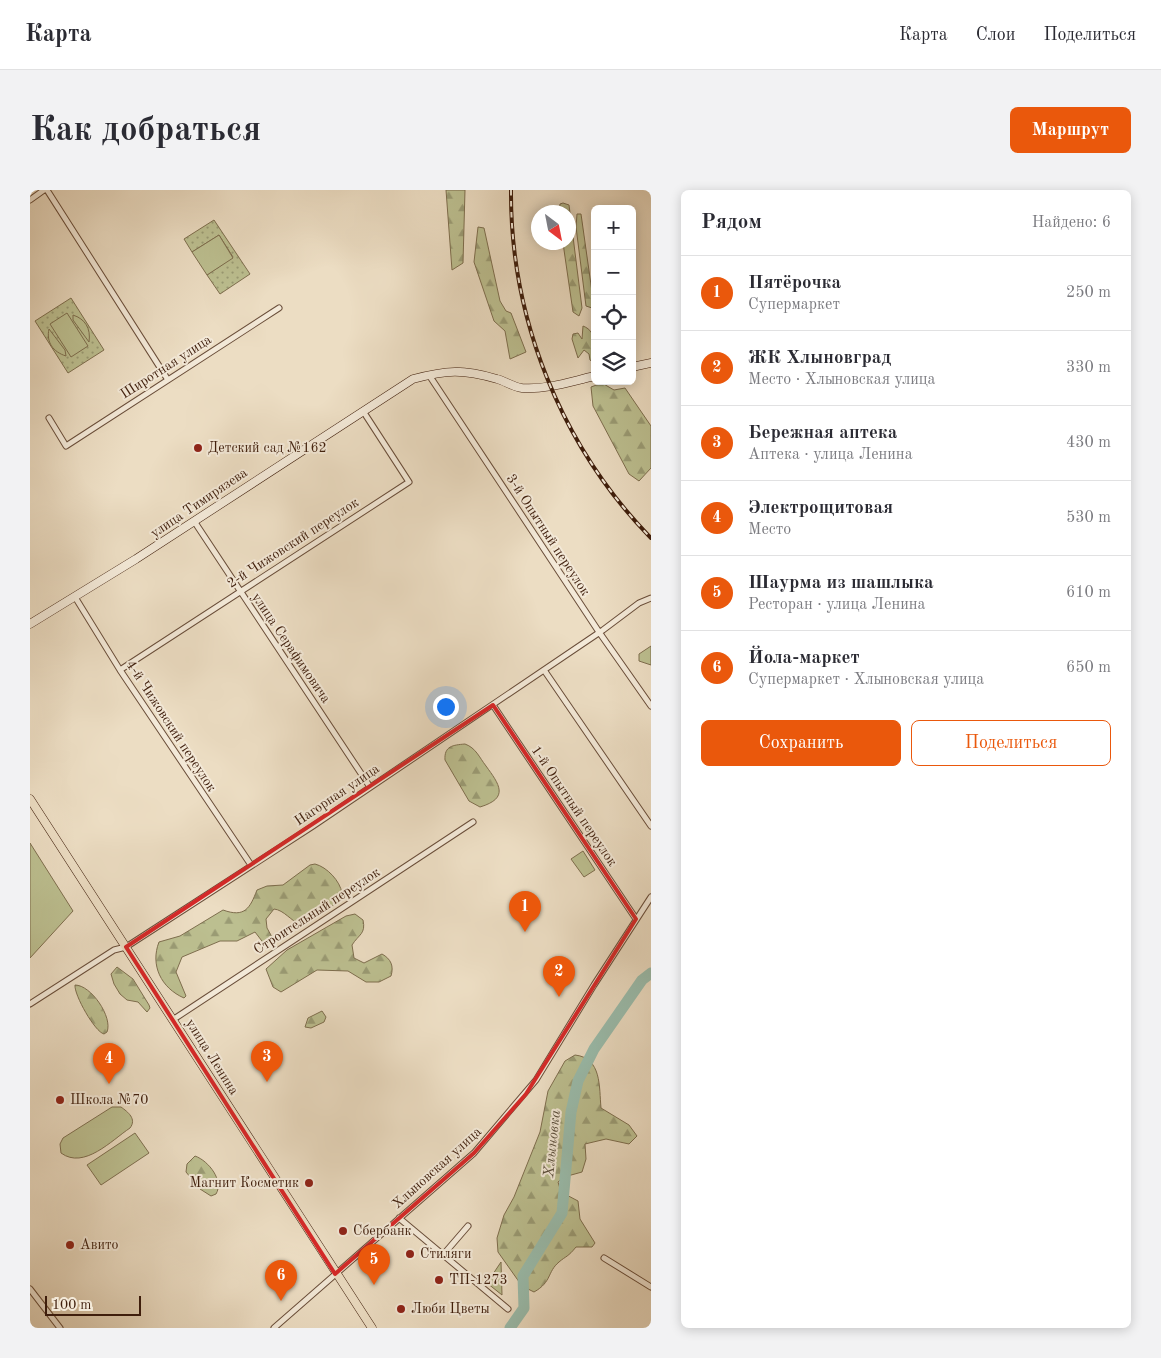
<!DOCTYPE html>
<html lang="ru">
<meta charset="utf-8">
<style>
:root{--surface:#fff;--page:#f2f2f3;--text:#2b2b33;--muted:#7c7c81;--line:#e1e1e2;--accent:#ea580c}
body{margin:0;font-family:"Old Standard TT",serif;background:var(--page);color:var(--text)}
.controls{position:absolute;right:15px;top:15px;display:grid;overflow:hidden;border-radius:8px;box-shadow:0 2px 12px #0003}
.controls button{width:45px;height:45px;display:grid;place-items:center;padding:0;border:0;border-bottom:1px solid var(--line);background:var(--surface);color:var(--text);font:25px sans-serif}
.compass{position:absolute;left:501px;top:15px;width:45px;height:45px;border-radius:50%;background:var(--surface);box-shadow:0 2px 12px #0003;rotate:148deg}
.scale{position:absolute;left:15px;bottom:12px;width:96px;box-sizing:border-box;padding-left:5px;border:2px solid #3f1e0c;border-top:0;font-size:14px;line-height:18px;white-space:nowrap;color:#3f1e0c;-webkit-text-stroke:4px #f3e9d8;paint-order:stroke}
.you{position:absolute;left:415px;top:516px;width:18px;height:18px;margin:-12px;border:4px solid #fff;border-radius:50%;background:#1a73e8;box-shadow:0 0 0 8px #1a73e833}
.badge{display:grid;place-items:center;width:32px;height:32px;border-radius:50%;background:var(--accent);color:#fff;font-size:16px;font-weight:700}
.pin{position:absolute;translate:-50% -41px;filter:drop-shadow(0 1px 2px #0008)}
.pin::after{content:'';position:absolute;top:26px;width:18px;height:15px;background:inherit;clip-path:polygon(0 0,100% 0,50% 100%)}
.list{margin:0;padding:0;list-style:none}
h2{display:flex;justify-content:space-between;align-items:center;height:65px;margin:0;padding:0 20px;font-size:21px}
h2 small{font-size:16px;font-weight:400;color:var(--muted)}
.list li{display:grid;grid-template-columns:32px 1fr auto;gap:15px;align-items:center;box-sizing:border-box;height:75px;padding:0 20px;border-top:1px solid var(--line)}
.list b{display:block;font-size:19px;white-space:nowrap}
.list p{margin:0;font-size:16px;white-space:nowrap;color:var(--muted)}
.list em{font-size:16px;font-style:normal;color:var(--muted)}
.actions{display:flex;gap:10px;padding:15px 20px}
.actions a{flex:1;padding:11px 0;border:1px solid var(--accent);border-radius:8px;text-align:center;font-size:18px;color:var(--accent)}
.actions .main{background:var(--accent);color:#fff}
.icon{flex:none;width:28px;height:28px;fill:none;stroke:currentColor;stroke-width:2;stroke-linecap:round;stroke-linejoin:round}
.map{position:relative;flex:none;width:621px;height:1138px;overflow:hidden;border-radius:8px}
header{display:flex;align-items:center;gap:30px;box-sizing:border-box;height:70px;padding:0 25px;background:var(--surface);border-bottom:1px solid var(--line)}
header strong{font-size:24px}
nav{display:flex;gap:28px;margin-inline-start:auto;font-size:18px}
.intro{display:flex;align-items:center;justify-content:space-between;box-sizing:border-box;height:120px;padding:0 30px}
h1{margin:0;font-size:35px}
.button{padding:12px 22px;border-radius:8px;background:var(--accent);color:#fff;font-size:18px;font-weight:700}
main{display:flex;gap:30px;padding:0 30px}
aside{flex:1;background:var(--surface);border-radius:8px;box-shadow:0 2px 12px #0003}
.map>svg:first-child{display:block}
.grass{fill:url(#grass-dots);stroke:#7e6e4e}
.forest{fill:url(#forest-firs);stroke:#7e6e4e}
.green{fill:#bcbf90;stroke:#7e6e4e}
.lines{fill:none;stroke-linecap:round;stroke-linejoin:round}
.river{stroke:#9abdad;stroke-width:11}
.street-casing{stroke:#6a4e3a;stroke-width:7}
.secondary-casing{stroke:#3f1e0c;stroke-width:9}
.primary-casing{stroke:#3f1e0c;stroke-width:9}
.street{stroke:#f3e9d8;stroke-width:5}
.secondary{stroke:#f3e9d8;stroke-width:8}
.primary{stroke:#ecddc3;stroke-width:8}
.rail-casing{stroke:#3f1e0c;stroke-width:4}
.rail{stroke:#f3e9d8;stroke-width:2;stroke-dasharray:5.5;stroke-linecap:butt}
.marked{fill:none;stroke:#d62828;stroke-width:4;stroke-linejoin:round}
.poi-dot{fill:#8f2418;stroke:#f3e9d8;stroke-width:2}
.labels{text-anchor:middle;dominant-baseline:central;stroke-width:4;stroke-linejoin:round;paint-order:stroke}
.street-label{font-size:14px;fill:#3f1e0c;stroke:#f3e9d8}
.poi-label{font-size:14px;fill:#3f1e0c;stroke:#f3e9d8;text-anchor:start}
.water-label{font-size:15px;font-style:italic;fill:#5a4e3c;stroke:#f3e9d8}
</style>
<header>
<strong>Карта</strong>
<nav><a>Карта</a><a>Слои</a><a>Поделиться</a></nav>
</header>
<div class="intro"><h1>Как добраться</h1><a class="button">Маршрут</a></div>
<main>
<div class="map">
<svg width="621" height="1138" viewBox="0 0 621 1138">
<defs>
<pattern id="grass-dots" width="8" height="8" patternUnits="userSpaceOnUse" patternTransform="scale(1.25)"><rect width="8" height="8" fill="#bcbf90"/><path d="M2 2h.1M6 6h.1" fill="none" stroke="#9a9b74" stroke-width="1.8" stroke-linecap="round"/></pattern>
<pattern id="forest-firs" width="22" height="20" patternUnits="userSpaceOnUse" patternTransform="scale(1.25)"><rect width="22" height="20" fill="#bcbf90"/><path d="M5 1l3.5 6h-7zM16 11l3.5 6h-7z" fill="#9a9b74"/></pattern>
</defs>
<rect width="100%" height="100%" fill="#ecddc3"/>
<filter id="stains"><feTurbulence type="fractalNoise" baseFrequency=".004" numOctaves="4"/><feColorMatrix values="0 0 0 0 .2 0 0 0 0 .09 0 0 0 0 .02 0 0 0 .5 -.17"/></filter>
<radialGradient id="worn" r=".72"><stop offset=".6" stop-color="#630" stop-opacity="0"/><stop offset="1" stop-color="#630" stop-opacity=".3"/></radialGradient>
<!-- grass -->
<path class="grass" d="M184,30L220,84L190,104L177,85L203,67L189,45L162,62L154,49Z
M41,108L74,160L38,183L5,131Z"/>
<!-- forest -->
<path class="forest" d="M416,0H435L433,73L422,80Z
M533,13L539,15L552,118L549,126L543,122L533,53L538,52V22H529L530,14Z
M551,24L564,116L562,118L556,116L546,37L547,24Z
M448,37L454,38L470,111L476,121L481,123L496,162L480,169L475,141L464,131L444,72Z
M553,136C569,142 563,160 564,173L560,170L559,164L554,160L548,168L542,149L543,144L548,143L552,149Z
M572,193L584,200L595,198L621,236V278L609,291L599,284L563,216L561,197Z
M621,456V475L609,471V464Z
M435,554C446,558 449,567 456,576C469,594 480,608 450,617L439,611L415,570C414,556 423,555 435,554Z
M285,674C297,677 310,691 312,703L310,711L271,735C261,731 254,720 244,719L236,729L237,738L242,747L235,755L225,742L207,751H190L152,767L146,782L156,806L154,808C131,798 120,775 129,752L150,746L193,720C215,728 220,718 227,700L237,696L253,695L280,675Z
M325,724L333,730C336,744 329,744 322,755L324,768L334,773L352,764C361,769 364,776 361,786L349,792H336L318,781L287,780L251,802L243,797L236,779L257,760L316,726Z
M87,777L103,789L119,815L120,818L117,822L108,812L97,810L90,804L84,794L81,784Z
M45,795C61,795 83,827 77,842L74,844C65,842 44,805 45,795Z
M292,821L296,827L294,832L281,838L275,837L278,828Z
M545,865C572,868 569,897 571,918L599,935L607,946L599,954L576,949L555,954L556,969L552,982L534,987L528,992L531,1002L548,1011L550,1029L565,1053L562,1057H546C538,1067 536,1066 529,1072C517,1082 522,1092 504,1102L492,1096L468,1062L467,1048L474,1025L484,1007L510,942L518,901L535,871Z
M165,966C179,971 194,991 186,1004L181,1006L170,999L156,982L157,974Z"/>
<!-- green -->
<path class="green" d="M189,45L203,68L177,85L162,62Z
M37,123L58,156L41,167L20,134Z
M43,125C55,129 61,138 59,152L43,130Z
M19,139L35,160L36,166C23,162 16,152 19,139Z
M0,653L43,721L0,768Z
M553,661L565,680L554,687L541,669Z
M82,917H91C98,922 107,929 100,938C82,950 54,980 31,963L30,954L33,948Z
M105,943L119,963L71,995L57,975Z
M471,1072L472,1105L457,1093Z"/>
<g class="lines">
<!-- river -->
<path class="river" d="M480,1138L494,1118L493,1086L532,1023L541,922L548,891L564,859L612,790L621,783"/>
<!-- street casing -->
<g class="street-casing">
<path id="street" d="M17,0L138,190
M0,10L14,0
M399,185L569,442L621,516
M19,228L36,256L249,118
M164,331L340,597
M45,407L90,480L221,675
M90,480L379,292L333,221
M514,480L621,636
M463,515L606,729
M0,814L84,760L96,757L283,636L573,440L609,413L621,408
M144,829L443,632
M369,1028L478,1119
M413,1065L438,1036
M574,1068L621,1097
M0,1099L30,1138
M244,1138L444,963L506,890L564,795L621,707"/>
</g>
<!-- secondary casing -->
<g class="secondary-casing">
<path id="secondary" d="M602,177L621,173
M0,434L106,369L383,189C417,180 432,179 467,189C475,191 483,197 492,198C516,200 542,191 565,186"/>
</g>
<!-- primary casing -->
<g class="primary-casing">
<path id="primary" d="M0,609L342,1138"/>
</g>
<!-- street -->
<use href="#street" class="street"/>
<!-- secondary -->
<use href="#secondary" class="secondary"/>
<!-- primary -->
<use href="#primary" class="primary"/>
<!-- rail casing -->
<g class="rail-casing">
<path id="rail" d="M481,0C480,128 531,256 621,348"/>
</g>
<!-- rail -->
<use href="#rail" class="rail"/>
</g>
<!-- marked area -->
<path class="marked" d="M463,515L606,729L496,904L444,963L305,1084L96,757Z"/>
<!-- markers -->
<g class="poi-dot">
<circle cx="168" cy="258" r="5"/>
<circle cx="30" cy="910" r="5"/>
<circle cx="279" cy="993" r="5"/>
<circle cx="313" cy="1041" r="5"/>
<circle cx="40" cy="1055" r="5"/>
<circle cx="380" cy="1064" r="5"/>
<circle cx="409" cy="1090" r="5"/>
<circle cx="371" cy="1119" r="5"/>
</g>
<g class="labels">
<!-- street labels -->
<g class="street-label">
<text transform="translate(136 177) rotate(-33)">Широтная улица</text>
<text transform="translate(169 313) rotate(-34)">улица Тимирязева</text>
<text transform="translate(518 345) rotate(57)">3-й Опытный переулок</text>
<text transform="translate(263 353) rotate(-33)">2-й Чижовский переулок</text>
<text transform="translate(261 458) rotate(56)">улица Серафимовича</text>
<text transform="translate(141 536) rotate(57)">4-й Чижовский переулок</text>
<text transform="translate(307 605) rotate(-34)">Нагорная улица</text>
<text transform="translate(544 616) rotate(56)">1-й Опытный переулок</text>
<text transform="translate(287 721) rotate(-33)">Строительный переулок</text>
<text transform="translate(182 867) rotate(58)">улица Ленина</text>
<text transform="translate(407 978) rotate(-42)">Хлыновская улица</text>
</g>
<!-- poi labels -->
<g class="poi-label">
<text x="178" y="258">Детский сад №162</text>
<text x="40" y="910">Школа №70</text>
<text x="269" y="993" text-anchor="end">Магнит Косметик</text>
<text x="323" y="1041">Сбербанк</text>
<text x="50" y="1055">Авито</text>
<text x="390" y="1064">Стиляги</text>
<text x="419" y="1090">ТП-1273</text>
<text x="381" y="1119">Люби Цветы</text>
</g>
<!-- water labels -->
<g class="water-label">
<text transform="translate(523 954) rotate(-84)">Хлыновка</text>
</g>
</g>
<rect width="100%" height="100%" filter="url(#stains)"/>
<rect width="100%" height="100%" fill="url(#worn)"/>
</svg>
<div class="controls">
<button>+</button>
<button>−</button>
<button><svg class="icon" aria-label="locate" viewBox="0 0 24 24"><circle cx="12" cy="12" r="6"/><path d="M12 2v4M12 18v4M2 12h4M18 12h4"/></svg></button>
<button><svg class="icon" aria-label="layers" viewBox="0 0 24 24"><path d="M12 4l9 5-9 5-9-5zM3 14l9 5 9-5"/></svg></button>
</div>
<svg class="compass" viewBox="-18 -18 36 36"><path d="M0-13l5 13h-10z" fill="#e53935"/><path d="M0 13l5-13h-10z" fill="#7c7c81"/></svg>
<div class="scale">100 m</div>
<div class="you"></div>
<div class="pin badge" style="left:495px;top:742px">1</div>
<div class="pin badge" style="left:529px;top:807px">2</div>
<div class="pin badge" style="left:237px;top:892px">3</div>
<div class="pin badge" style="left:79px;top:894px">4</div>
<div class="pin badge" style="left:344px;top:1095px">5</div>
<div class="pin badge" style="left:251px;top:1111px">6</div>
</div>
<aside>
<h2>Рядом<small>Найдено: 6</small></h2>
<ul class="list">
<li><span class="badge">1</span><div><b>Пятёрочка</b><p>Супермаркет</p></div><em>250 m</em></li>
<li><span class="badge">2</span><div><b>ЖК Хлыновград</b><p>Место · Хлыновская улица</p></div><em>330 m</em></li>
<li><span class="badge">3</span><div><b>Бережная аптека</b><p>Аптека · улица Ленина</p></div><em>430 m</em></li>
<li><span class="badge">4</span><div><b>Электрощитовая</b><p>Место</p></div><em>530 m</em></li>
<li><span class="badge">5</span><div><b>Шаурма из шашлыка</b><p>Ресторан · улица Ленина</p></div><em>610 m</em></li>
<li><span class="badge">6</span><div><b>Йола-маркет</b><p>Супермаркет · Хлыновская улица</p></div><em>650 m</em></li>
</ul>
<div class="actions"><a class="main">Сохранить</a><a>Поделиться</a></div>
</aside>
</main>
